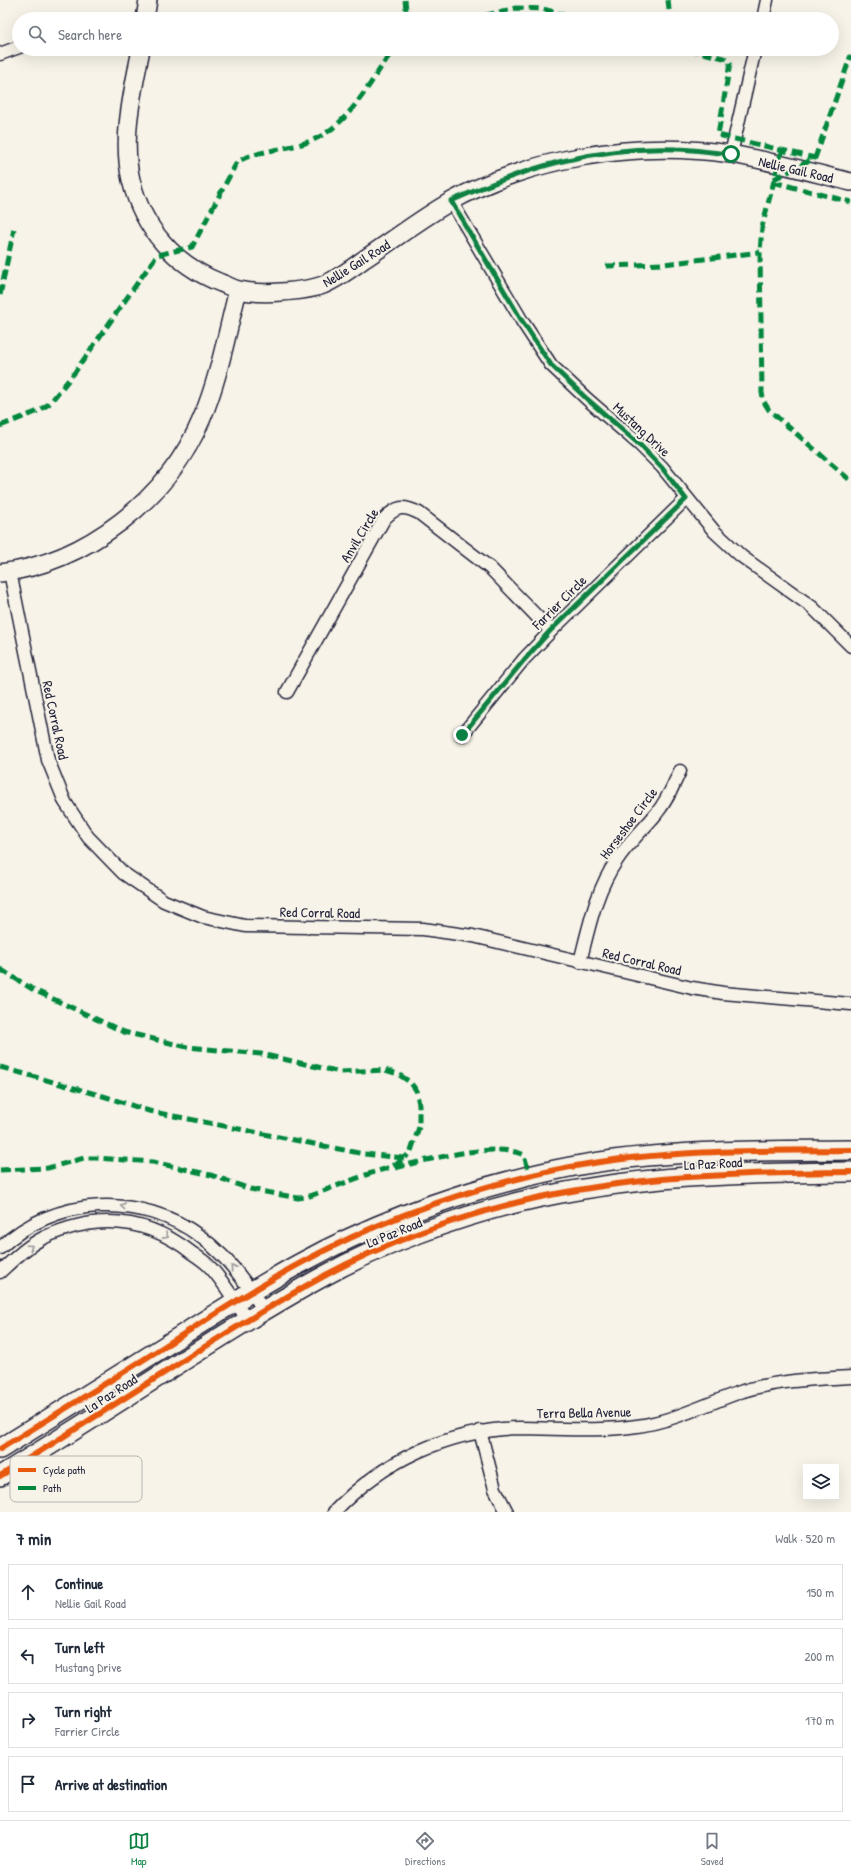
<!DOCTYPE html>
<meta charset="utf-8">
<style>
:root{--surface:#fff;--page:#f6f6f7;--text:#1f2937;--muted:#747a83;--line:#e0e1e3;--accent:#0b8043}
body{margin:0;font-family:"Patrick Hand",sans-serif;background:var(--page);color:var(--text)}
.controls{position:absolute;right:12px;bottom:12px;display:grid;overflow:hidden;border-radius:0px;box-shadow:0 4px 16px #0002}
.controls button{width:36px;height:36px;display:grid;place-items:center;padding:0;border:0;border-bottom:1px solid var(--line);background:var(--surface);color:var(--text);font:20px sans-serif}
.stop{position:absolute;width:12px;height:12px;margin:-9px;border:3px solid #0b8043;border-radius:50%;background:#fff}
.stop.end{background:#0b8043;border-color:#fff;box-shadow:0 1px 4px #0008}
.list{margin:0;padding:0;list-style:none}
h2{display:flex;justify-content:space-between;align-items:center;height:52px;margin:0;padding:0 16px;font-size:17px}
h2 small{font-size:13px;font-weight:400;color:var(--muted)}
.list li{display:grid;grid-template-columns:26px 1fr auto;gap:12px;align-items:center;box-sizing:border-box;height:56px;margin:0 8px 8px;padding:0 8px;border:1px solid var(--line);border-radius:0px}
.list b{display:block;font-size:15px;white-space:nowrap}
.list p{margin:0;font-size:13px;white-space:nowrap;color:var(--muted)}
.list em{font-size:13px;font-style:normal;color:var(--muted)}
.icon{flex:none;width:22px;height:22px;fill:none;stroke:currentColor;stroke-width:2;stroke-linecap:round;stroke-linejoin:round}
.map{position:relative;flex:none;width:851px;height:1512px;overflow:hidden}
.search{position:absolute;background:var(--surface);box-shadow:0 4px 16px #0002;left:12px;right:12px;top:12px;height:44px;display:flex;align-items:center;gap:10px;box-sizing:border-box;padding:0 14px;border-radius:22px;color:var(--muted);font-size:15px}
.sheet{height:308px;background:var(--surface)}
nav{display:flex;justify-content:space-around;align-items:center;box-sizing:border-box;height:56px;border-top:1px solid var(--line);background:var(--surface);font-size:11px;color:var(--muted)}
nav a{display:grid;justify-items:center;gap:2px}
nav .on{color:var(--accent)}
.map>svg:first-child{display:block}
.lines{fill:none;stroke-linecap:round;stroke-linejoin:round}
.street-casing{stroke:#22223b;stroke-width:15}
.secondary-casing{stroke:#22223b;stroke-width:20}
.primary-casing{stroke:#22223b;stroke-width:22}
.street{stroke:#f7f3e8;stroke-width:12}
.secondary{stroke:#f7f3e8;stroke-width:17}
.primary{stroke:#f7f3e8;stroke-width:19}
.quiet{stroke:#00873e;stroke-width:5;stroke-dasharray:10 5;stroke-linecap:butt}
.cycleway-casing{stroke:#f7f3e8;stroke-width:8}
.cycleway{stroke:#e8590c;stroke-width:6}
.oneway{stroke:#97959a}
.route{stroke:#0b8043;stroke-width:5}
.labels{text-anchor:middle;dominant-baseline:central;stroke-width:4;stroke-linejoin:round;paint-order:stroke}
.street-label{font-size:14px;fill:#22223b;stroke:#f7f3e8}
.key{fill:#f7f3e8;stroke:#b7b4b4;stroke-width:1}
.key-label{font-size:11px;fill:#22223b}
</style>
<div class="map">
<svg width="851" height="1512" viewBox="0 0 851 1512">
<rect width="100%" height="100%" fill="#f7f3e8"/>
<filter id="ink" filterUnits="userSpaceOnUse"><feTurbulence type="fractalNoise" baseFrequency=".025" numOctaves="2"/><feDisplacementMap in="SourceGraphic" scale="8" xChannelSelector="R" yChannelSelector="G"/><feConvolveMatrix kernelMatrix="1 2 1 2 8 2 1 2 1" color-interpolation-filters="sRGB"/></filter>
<g filter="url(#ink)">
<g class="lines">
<!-- street casing -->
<g class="street-casing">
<path id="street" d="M763,19L767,0
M0,54L19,47
M731,154L755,49
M451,201L522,321L551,365L587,399L640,445L662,467L714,531L741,556L812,607L851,646
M10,572L48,760L65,802L88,837L123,873L164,901L203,917L245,926L423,929L473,936L692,988L723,993L851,1004
M287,692L384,519C397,506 403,505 419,513L490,568L551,631
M462,735L524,659L551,631L686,499
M580,962C589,927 596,890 617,860C628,843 644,829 656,814C667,801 673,786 680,771
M0,1248C54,1196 142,1192 201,1237C227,1256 247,1283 264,1311
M0,1272C13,1260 27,1246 43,1238C96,1213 146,1217 192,1253C198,1257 204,1261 209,1266C224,1281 235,1303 248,1320
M480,1431L495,1489L507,1512
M334,1512C382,1461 448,1430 519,1428C558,1428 598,1432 637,1426C675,1421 708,1403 743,1391C779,1380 814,1379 851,1377"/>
</g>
<!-- secondary casing -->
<g class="secondary-casing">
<path id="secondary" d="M145,19L148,0
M141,49C133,92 121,137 131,180C143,229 175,265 221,283C227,285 233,289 239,290C252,293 268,293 281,292C295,291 310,290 323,285C337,279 351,269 363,260C392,241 420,219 450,202C487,181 538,164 580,157C629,148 681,147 731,154C771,161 811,172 851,182
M0,573C86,563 169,498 202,418C219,378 227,332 238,290"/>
</g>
<!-- primary casing -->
<g class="primary-casing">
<path id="primary" d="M0,1449C55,1415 110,1381 165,1346C209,1318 253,1289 299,1264C379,1220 467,1189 555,1170C652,1149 752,1151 851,1150
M0,1476C64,1437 126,1397 189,1357C233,1329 278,1301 324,1276C382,1244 455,1218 519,1202C631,1175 737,1173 851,1172"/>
</g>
<!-- street -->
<use href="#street" class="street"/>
<!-- secondary -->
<use href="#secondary" class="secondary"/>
<!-- primary -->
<use href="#primary" class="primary"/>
<!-- quiet -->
<path class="quiet" d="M405,0L407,19
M668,0L670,19
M470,19L516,8L543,9L580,19
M688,49L727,59L730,63L718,135L815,158
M782,150L762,227L760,252L762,393L764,402L769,410L851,481
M774,179L815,158L851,55
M773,182L851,202
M606,266L664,264L760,252
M0,295L14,229
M0,426L36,412L49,404L75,372L157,255L192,247L237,162C253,152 285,149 305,143C349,129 368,83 394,49
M0,969L34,990L124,1032L187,1047L261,1054L340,1072L385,1070L398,1074L410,1082L416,1090L419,1104V1127L411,1151L405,1158
M0,1067L103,1096L149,1111L364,1154L405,1158C392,1169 378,1170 363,1176C344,1183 326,1190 307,1197L298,1198L250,1189L211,1175L153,1162L96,1158H84L48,1168L0,1170
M395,1168C426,1160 496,1141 524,1155L530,1176"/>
<!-- cycleway casing -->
<g class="cycleway-casing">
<path id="cycleway" d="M0,1449C55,1415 110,1381 165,1346C209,1318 253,1289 299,1264C379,1220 467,1189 555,1170C652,1149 752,1151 851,1150
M0,1476C64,1437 126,1397 189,1357C233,1329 278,1301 324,1276C382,1244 455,1218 519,1202C631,1175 737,1173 851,1172"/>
</g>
<!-- cycleway -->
<use href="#cycleway" class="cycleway"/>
</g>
<!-- one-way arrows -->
<defs><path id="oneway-chevron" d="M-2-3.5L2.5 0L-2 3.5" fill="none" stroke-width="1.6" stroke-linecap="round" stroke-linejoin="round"/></defs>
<g class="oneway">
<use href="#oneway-chevron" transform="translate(123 1206) rotate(-174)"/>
<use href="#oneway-chevron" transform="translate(166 1236) rotate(29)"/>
<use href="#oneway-chevron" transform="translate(30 1247) rotate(-35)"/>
<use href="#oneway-chevron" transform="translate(233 1268) rotate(-132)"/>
</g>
</g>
<g class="lines" filter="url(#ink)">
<!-- route -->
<path class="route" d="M462,735L524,660L550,631L686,499L662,468L640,445L587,399L551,365L522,321L451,201C525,168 594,146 676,149C694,149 713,153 731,154"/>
</g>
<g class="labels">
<!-- street labels -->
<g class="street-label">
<text transform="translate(796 169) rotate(13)">Nellie Gail Road</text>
<text transform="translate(356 263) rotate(-32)">Nellie Gail Road</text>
<text transform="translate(642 429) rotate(43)">Mustang Drive</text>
<text transform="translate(359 535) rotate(-59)">Anvil Circle</text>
<text transform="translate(559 602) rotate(-45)">Farrier Circle</text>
<text transform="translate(56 720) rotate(78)">Red Corral Road</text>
<text transform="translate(628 823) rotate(-53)">Horseshoe Circle</text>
<text transform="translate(320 912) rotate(1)">Red Corral Road</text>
<text transform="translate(642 961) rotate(13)">Red Corral Road</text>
<text transform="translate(713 1163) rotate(-3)">La Paz Road</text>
<text transform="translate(394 1232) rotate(-22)">La Paz Road</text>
<text transform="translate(111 1393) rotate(-33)">La Paz Road</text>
<text transform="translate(584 1412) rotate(-1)">Terra Bella Avenue</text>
</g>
</g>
<!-- legend -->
<rect x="10" y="1456" width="132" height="46" rx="6" class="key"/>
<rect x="18" y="1468" width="18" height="4" fill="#e8590c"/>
<rect x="18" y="1486" width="18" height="4" fill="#00873e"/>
<g class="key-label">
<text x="43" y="1474">Cycle path</text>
<text x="43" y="1492">Path</text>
</g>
</svg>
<div class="controls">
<button><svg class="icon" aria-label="layers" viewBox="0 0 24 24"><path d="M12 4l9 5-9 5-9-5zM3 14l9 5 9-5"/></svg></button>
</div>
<div class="stop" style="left:731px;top:154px"></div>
<div class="stop end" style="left:462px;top:735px"></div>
<div class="search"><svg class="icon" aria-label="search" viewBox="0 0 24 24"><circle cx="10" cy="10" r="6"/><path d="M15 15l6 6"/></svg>Search here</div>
</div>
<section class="sheet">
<h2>7 min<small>Walk · 520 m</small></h2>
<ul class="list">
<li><svg class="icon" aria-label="ahead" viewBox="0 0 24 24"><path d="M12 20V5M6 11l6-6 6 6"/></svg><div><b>Continue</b><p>Nellie Gail Road</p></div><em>150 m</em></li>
<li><svg class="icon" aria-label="left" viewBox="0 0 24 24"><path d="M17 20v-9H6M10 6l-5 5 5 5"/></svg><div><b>Turn left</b><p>Mustang Drive</p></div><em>200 m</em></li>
<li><svg class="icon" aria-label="right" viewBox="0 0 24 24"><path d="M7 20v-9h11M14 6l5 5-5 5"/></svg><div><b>Turn right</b><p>Farrier Circle</p></div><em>170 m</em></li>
<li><svg class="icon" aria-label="arrive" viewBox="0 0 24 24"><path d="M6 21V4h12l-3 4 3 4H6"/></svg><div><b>Arrive at destination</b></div></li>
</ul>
</section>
<nav>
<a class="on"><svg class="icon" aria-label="map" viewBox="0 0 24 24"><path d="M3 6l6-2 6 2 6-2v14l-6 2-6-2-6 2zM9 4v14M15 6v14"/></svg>Map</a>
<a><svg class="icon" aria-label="directions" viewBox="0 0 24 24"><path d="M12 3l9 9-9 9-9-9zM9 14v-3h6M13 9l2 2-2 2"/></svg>Directions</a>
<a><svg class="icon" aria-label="saved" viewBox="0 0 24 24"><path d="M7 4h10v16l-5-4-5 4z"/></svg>Saved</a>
</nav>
